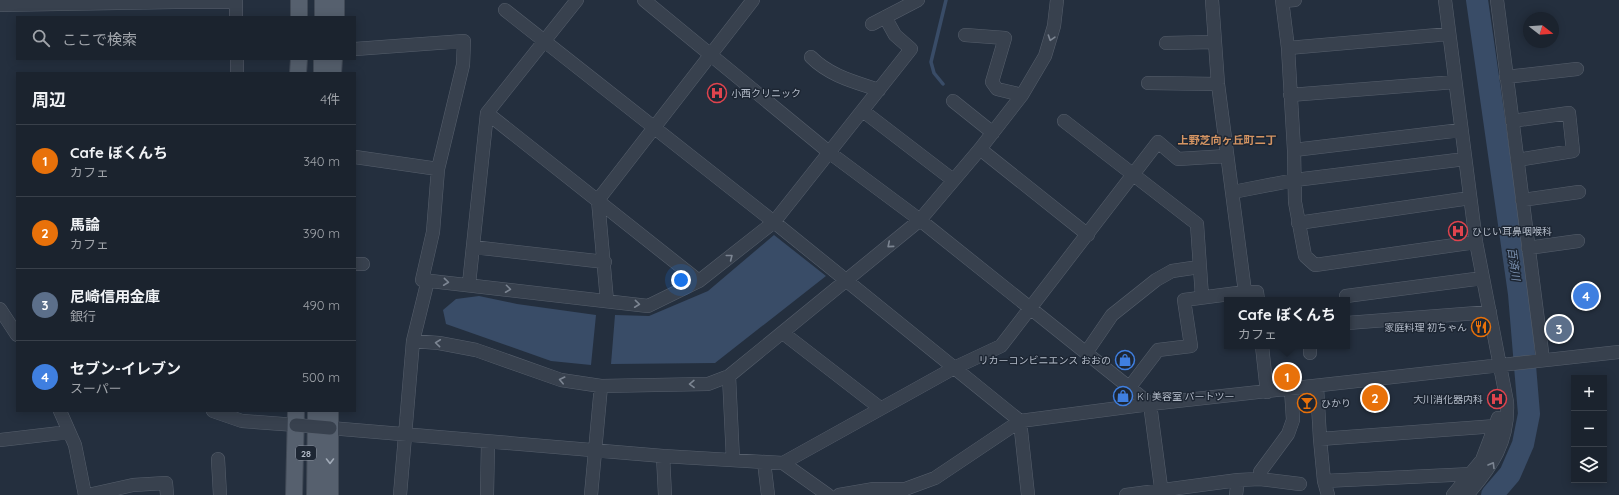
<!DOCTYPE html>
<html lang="ja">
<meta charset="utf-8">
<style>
:root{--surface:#1b232e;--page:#242b36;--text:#f1f3f6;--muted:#a0a4aa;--line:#39404a;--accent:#8ab4f8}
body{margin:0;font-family:Quicksand,"Noto Sans JP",sans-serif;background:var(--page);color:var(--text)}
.controls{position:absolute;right:12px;bottom:12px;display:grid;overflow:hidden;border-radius:0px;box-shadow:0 2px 10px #0003}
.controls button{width:36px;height:36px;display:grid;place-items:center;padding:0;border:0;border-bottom:1px solid var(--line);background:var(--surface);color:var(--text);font:20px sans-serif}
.compass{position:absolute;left:1523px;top:12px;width:36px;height:36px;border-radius:50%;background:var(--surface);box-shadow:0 2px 10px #0003;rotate:107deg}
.you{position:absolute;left:681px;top:280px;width:14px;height:14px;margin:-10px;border:3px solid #fff;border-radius:50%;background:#1a73e8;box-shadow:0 0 0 6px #1a73e833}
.badge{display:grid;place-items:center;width:26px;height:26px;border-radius:50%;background:var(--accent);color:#fff;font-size:13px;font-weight:700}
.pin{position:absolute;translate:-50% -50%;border:2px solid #fff;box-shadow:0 1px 4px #0006}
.popup{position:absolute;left:1224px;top:297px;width:126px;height:52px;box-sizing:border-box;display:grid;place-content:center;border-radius:0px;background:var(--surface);filter:drop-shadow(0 1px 3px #0005);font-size:13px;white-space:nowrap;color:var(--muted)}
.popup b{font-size:15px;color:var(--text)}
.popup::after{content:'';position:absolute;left:50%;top:100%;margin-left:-8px;border:8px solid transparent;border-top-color:var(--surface)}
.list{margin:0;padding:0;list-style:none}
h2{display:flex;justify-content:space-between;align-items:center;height:52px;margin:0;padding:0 16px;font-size:17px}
h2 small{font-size:13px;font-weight:400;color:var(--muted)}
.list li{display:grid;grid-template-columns:26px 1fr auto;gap:12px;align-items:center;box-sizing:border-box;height:72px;padding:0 16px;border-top:1px solid var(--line)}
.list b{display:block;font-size:15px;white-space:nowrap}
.list p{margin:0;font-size:13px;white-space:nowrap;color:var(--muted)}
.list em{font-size:13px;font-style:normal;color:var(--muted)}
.icon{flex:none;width:22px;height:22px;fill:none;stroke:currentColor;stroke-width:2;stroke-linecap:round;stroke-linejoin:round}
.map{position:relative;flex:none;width:1619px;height:495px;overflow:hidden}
.search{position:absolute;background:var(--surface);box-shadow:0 2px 10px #0003;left:16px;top:16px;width:340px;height:44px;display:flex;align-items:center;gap:10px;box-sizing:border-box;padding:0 14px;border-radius:0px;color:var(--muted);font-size:15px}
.panel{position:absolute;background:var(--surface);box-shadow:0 2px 10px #0003;left:16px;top:72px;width:340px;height:340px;border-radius:0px}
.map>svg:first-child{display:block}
.water{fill:#394c67}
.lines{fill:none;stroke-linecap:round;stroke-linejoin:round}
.stream{stroke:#394c67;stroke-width:3.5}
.river{stroke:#394c67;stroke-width:22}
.minor-casing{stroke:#565f6c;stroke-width:14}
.major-casing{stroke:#414a57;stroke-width:18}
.minor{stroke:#38414e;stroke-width:13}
.major{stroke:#56606e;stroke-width:16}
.minor-bridge-casing{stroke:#565f6c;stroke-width:14;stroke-linecap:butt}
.minor-bridge{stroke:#38414e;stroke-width:13}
.oneway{stroke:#7c8592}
.oneway2{stroke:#a1aab7}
.labels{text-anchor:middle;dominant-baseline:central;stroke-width:3;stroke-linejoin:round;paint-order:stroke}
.shield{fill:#1d2633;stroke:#878f9c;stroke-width:1}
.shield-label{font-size:9px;font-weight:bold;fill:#b4bcc9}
.poi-label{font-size:10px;fill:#b4bcc9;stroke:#1d2633;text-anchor:start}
.neighbourhood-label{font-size:11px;font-weight:bold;fill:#d59563;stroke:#1d2633}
.water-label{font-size:11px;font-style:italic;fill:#7c92b1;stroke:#1d2633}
</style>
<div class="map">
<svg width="1619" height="495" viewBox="0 0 1619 495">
<rect width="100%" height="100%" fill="#242f3e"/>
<!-- water -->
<path class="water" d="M774,235L826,276L715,363L611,364L615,315L649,316L708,291Z
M479,296L517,304L596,315L591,365L551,361L446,324L443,310L456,299Z"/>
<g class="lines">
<!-- stream -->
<path class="stream" d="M943,84L934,73L931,62L946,0"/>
<!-- river -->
<path class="river" d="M1477,0L1519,294L1529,414L1523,444L1510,474L1492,495"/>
<!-- minor casing -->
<g class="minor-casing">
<path id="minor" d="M644,0L830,153L920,220L1150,404L1162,495
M1212,0L1218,84L1245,292H1257L1258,300
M1282,0L1288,48L1294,150L1295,202L1305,256L1315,265L1476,242
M1445,0L1476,242L1507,402C1509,442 1492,466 1467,495
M1497,0L1543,360
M1282,1L1295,0
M0,5L175,2H236V17
M505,10L774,222L1020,421L1028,495
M872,24L918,0
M965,35L1005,38L992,82L997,89L1022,95
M1166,43L1214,42
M1288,48L1449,34
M355,49L464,41L463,65L438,169L433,232L422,280L648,306L699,281L774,222L911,49L895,35L885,17
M811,57C830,76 855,82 879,90
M237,59V73
M1506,77L1577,69
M1148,83L1218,84
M1290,95L1455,82
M953,101L993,133
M863,111L953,180
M487,113L699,281
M1064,121L1197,224L1202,297
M1512,121L1569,113L1573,151L1517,160
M980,149L1088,235
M1294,150L1461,130
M355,157L438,169
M1233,192L1295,180L1465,159
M1522,200L1579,192
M1298,223L1470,198
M473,247L605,262
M1528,248L1578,241
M355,264H363
M469,284L487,113L577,0
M1346,296L1483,278
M607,301L598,200L753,0
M0,309L17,335
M1347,323L1490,312
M783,333L880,408
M413,341L439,343L476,350L561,380L601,386L708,384L729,376L920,220L980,149L1022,95L1045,56L1054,26L1057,0
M1262,346L1267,392
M1310,346V353
M1086,353L1112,315L1156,280L1172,271L1199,267
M729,376L733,460
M1317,387L1320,439
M1129,388L1158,350L1191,346L1184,300L1245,292
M60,411L75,445L85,495
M213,411L242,421L296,425
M330,428L663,456L783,463L828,495
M0,440L69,432
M663,456L665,495
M218,459L220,495
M764,462L768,495
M783,463L954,368L1001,346L1158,142L1178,159L1227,156
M1472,474L1324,481L1320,439L1496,426
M1260,479V472L1288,434L1293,420L1291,389
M1324,481L1328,495
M88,495L133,485L166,483L167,495
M400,495L413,341L428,280
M487,495L488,442
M591,495L601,386
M839,495L874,489H905L935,478L1020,421L1150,404L1619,352
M1126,495L1238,480L1260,479L1300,484
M1236,495L1238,480
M1453,495L1482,460L1498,418"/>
</g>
<!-- major casing -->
<g class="major-casing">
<path id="major" d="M299,17V0
M323,17V0
M336,17V0
M298,73L299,59
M322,73V59
M333,73L334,59
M330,411V495
M294,495L296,411
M315,495L316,411"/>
</g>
<!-- minor -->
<use href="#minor" class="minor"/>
<!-- major -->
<use href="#major" class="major"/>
<!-- minor-bridge casing -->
<g class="minor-bridge-casing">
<path id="minor-bridge" d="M296,425L330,428"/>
</g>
<!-- minor-bridge -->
<use href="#minor-bridge" class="minor-bridge"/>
</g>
<!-- one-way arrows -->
<defs><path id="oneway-chevron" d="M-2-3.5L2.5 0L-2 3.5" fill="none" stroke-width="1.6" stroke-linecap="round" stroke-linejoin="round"/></defs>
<g class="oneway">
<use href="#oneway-chevron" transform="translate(1051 38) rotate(108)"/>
<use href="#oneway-chevron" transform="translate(890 245) rotate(140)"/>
<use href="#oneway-chevron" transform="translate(730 257) rotate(-38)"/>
<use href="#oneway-chevron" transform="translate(446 282) rotate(6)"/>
<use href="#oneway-chevron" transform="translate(508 289) rotate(7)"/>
<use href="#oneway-chevron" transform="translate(637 304) rotate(6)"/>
<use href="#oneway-chevron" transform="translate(438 343) rotate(-174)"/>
<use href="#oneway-chevron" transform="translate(562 380) rotate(-167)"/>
<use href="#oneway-chevron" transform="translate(692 384) rotate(179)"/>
<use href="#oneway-chevron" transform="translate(1492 465) rotate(-59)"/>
</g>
<use class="oneway2" href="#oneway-chevron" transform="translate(330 461) rotate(90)"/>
<!-- icons -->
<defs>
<g id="hospital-ring" transform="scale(1)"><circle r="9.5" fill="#1d2633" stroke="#e0444e" stroke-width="1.5"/><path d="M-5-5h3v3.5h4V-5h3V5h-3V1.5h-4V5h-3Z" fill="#e0444e"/></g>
<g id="restaurant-ring" transform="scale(1)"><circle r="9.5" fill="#1d2633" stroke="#e8710a" stroke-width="1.5"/><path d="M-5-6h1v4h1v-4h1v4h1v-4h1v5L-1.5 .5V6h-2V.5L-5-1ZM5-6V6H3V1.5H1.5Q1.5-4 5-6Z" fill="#e8710a"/></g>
<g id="shop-ring" transform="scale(1)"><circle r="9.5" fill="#1d2633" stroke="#3f7fe0" stroke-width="1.5"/><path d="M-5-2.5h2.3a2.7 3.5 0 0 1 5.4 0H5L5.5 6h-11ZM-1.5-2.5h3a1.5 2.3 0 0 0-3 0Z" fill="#3f7fe0"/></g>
<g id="bar-ring" transform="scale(1)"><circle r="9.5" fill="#1d2633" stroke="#e8710a" stroke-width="1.5"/><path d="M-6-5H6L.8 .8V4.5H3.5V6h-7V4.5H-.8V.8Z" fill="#e8710a"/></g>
</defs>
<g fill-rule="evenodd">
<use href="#hospital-ring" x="717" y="93"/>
<use href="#hospital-ring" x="1458" y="231"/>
<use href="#restaurant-ring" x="1481" y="327"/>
<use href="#shop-ring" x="1125" y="360"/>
<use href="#shop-ring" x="1123" y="396"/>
<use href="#hospital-ring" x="1497" y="399"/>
<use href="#bar-ring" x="1307" y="403"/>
</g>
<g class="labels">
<!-- shield labels -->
<rect class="shield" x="296" y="446" width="20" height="14" rx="3"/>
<g class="shield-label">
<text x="306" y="453">28</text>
</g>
<!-- poi labels -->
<g class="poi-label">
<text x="731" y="93">小西クリニック</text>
<text x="1472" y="231">ひじい耳鼻咽喉科</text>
<text x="1467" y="327" text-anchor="end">家庭料理 初ちゃん</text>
<text x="1111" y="360" text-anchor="end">リカーコンビニエンス おおの</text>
<text x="1137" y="396">K I 美容室 パートツー</text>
<text x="1483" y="399" text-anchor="end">大川消化器内科</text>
<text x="1321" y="403">ひかり</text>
</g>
<!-- neighbourhood labels -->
<g class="neighbourhood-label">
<text x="1227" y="140">上野芝向ヶ丘町二丁</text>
</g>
<!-- water labels -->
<g class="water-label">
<text transform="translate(1514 264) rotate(82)">百済川</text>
</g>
</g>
</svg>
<div class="controls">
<button>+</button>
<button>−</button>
<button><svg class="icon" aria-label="layers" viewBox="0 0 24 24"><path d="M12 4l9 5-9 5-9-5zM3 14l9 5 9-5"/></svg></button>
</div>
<svg class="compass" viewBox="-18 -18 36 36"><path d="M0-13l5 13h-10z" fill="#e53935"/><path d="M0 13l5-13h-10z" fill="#a0a4aa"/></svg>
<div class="you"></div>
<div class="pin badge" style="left:1287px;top:377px;background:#e8710a">1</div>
<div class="popup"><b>Cafe ぼくんち</b>カフェ</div>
<div class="pin badge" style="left:1375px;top:398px;background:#e8710a">2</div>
<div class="pin badge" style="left:1559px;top:329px;background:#5c6f8a">3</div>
<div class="pin badge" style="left:1586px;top:296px;background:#3f7fe0">4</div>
<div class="search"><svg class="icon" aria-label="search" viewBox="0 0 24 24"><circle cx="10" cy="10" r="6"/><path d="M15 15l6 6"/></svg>ここで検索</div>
<section class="panel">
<h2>周辺<small>4件</small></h2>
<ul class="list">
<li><span class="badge" style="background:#e8710a">1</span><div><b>Cafe ぼくんち</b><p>カフェ</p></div><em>340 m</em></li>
<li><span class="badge" style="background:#e8710a">2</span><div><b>馬論</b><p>カフェ</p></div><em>390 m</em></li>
<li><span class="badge" style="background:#5c6f8a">3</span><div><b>尼崎信用金庫</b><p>銀行</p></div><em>490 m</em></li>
<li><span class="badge" style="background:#3f7fe0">4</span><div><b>セブン-イレブン</b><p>スーパー</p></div><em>500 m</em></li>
</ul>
</section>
</div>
